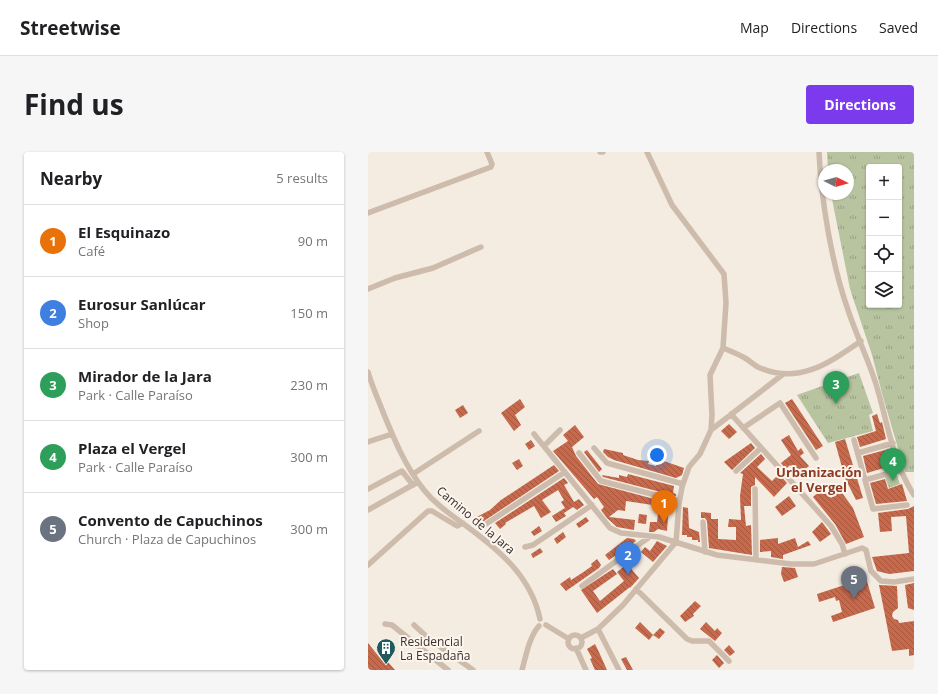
<!DOCTYPE html>
<meta charset="utf-8">
<style>
:root{--surface:#fff;--page:#f6f6f6;--text:#202124;--muted:#757577;--line:#e0e0e0;--accent:#7c3aed}
body{margin:0;font-family:"Open Sans",sans-serif;background:var(--page);color:var(--text)}
.controls{position:absolute;right:12px;top:12px;display:grid;overflow:hidden;border-radius:4px;box-shadow:0 1px 3px #0004}
.controls button{width:36px;height:36px;display:grid;place-items:center;padding:0;border:0;border-bottom:1px solid var(--line);background:var(--surface);color:var(--text);font:20px sans-serif}
.compass{position:absolute;left:450px;top:12px;width:36px;height:36px;border-radius:50%;background:var(--surface);box-shadow:0 1px 3px #0004;rotate:96deg}
.you{position:absolute;left:289px;top:303px;width:14px;height:14px;margin:-10px;border:3px solid #fff;border-radius:50%;background:#1a73e8;box-shadow:0 0 0 6px #1a73e833}
.badge{display:grid;place-items:center;width:26px;height:26px;border-radius:50%;background:var(--accent);color:#fff;font-size:13px;font-weight:700}
.pin{position:absolute;translate:-50% -33px;filter:drop-shadow(0 1px 2px #0008)}
.pin::after{content:'';position:absolute;top:21px;width:14px;height:12px;background:inherit;clip-path:polygon(0 0,100% 0,50% 100%)}
.list{margin:0;padding:0;list-style:none}
h2{display:flex;justify-content:space-between;align-items:center;height:52px;margin:0;padding:0 16px;font-size:17px}
h2 small{font-size:13px;font-weight:400;color:var(--muted)}
.list li{display:grid;grid-template-columns:26px 1fr auto;gap:12px;align-items:center;box-sizing:border-box;height:72px;padding:0 16px;border-top:1px solid var(--line)}
.list b{display:block;font-size:15px;white-space:nowrap}
.list p{margin:0;font-size:13px;white-space:nowrap;color:var(--muted)}
.list em{font-size:13px;font-style:normal;color:var(--muted)}
.icon{flex:none;width:22px;height:22px;fill:none;stroke:currentColor;stroke-width:2;stroke-linecap:round;stroke-linejoin:round}
.map{position:relative;flex:none;width:546px;height:518px;overflow:hidden;border-radius:4px}
header{display:flex;align-items:center;gap:24px;box-sizing:border-box;height:56px;padding:0 20px;background:var(--surface);border-bottom:1px solid var(--line)}
header strong{font-size:19px}
nav{display:flex;gap:22px;margin-inline-start:auto;font-size:14px}
.intro{display:flex;align-items:center;justify-content:space-between;box-sizing:border-box;height:96px;padding:0 24px}
h1{margin:0;font-size:28px}
.button{padding:10px 18px;border-radius:4px;background:var(--accent);color:#fff;font-size:14px;font-weight:700}
main{display:flex;gap:24px;padding:0 24px}
aside{flex:1;background:var(--surface);border-radius:4px;box-shadow:0 1px 3px #0004}
.map>svg:first-child{display:block}
.park{fill:url(#park-tufts);fill-rule:evenodd}
.building{fill:url(#building-back-hatch)}
.lines{fill:none;stroke-linecap:round;stroke-linejoin:round}
.minor{stroke:#cdbbac;stroke-width:5.5}
.labels{text-anchor:middle;dominant-baseline:central;stroke-width:4;stroke-linejoin:round;paint-order:stroke}
.street-label{font-size:12px;fill:#3b302b;stroke:#fbf5ee}
.poi-label{font-size:12px;fill:#3b302b;stroke:#fbf5ee;text-anchor:start}
.neighbourhood-label{font-size:13px;font-weight:bold;fill:#8c3b22;stroke:#fbf5ee}
</style>
<header>
<strong>Streetwise</strong>
<nav><a>Map</a><a>Directions</a><a>Saved</a></nav>
</header>
<div class="intro"><h1>Find us</h1><a class="button">Directions</a></div>
<main>
<aside>
<h2>Nearby<small>5 results</small></h2>
<ul class="list">
<li><span class="badge" style="background:#e8710a">1</span><div><b>El Esquinazo</b><p>Café</p></div><em>90 m</em></li>
<li><span class="badge" style="background:#3f7fe0">2</span><div><b>Eurosur Sanlúcar</b><p>Shop</p></div><em>150 m</em></li>
<li><span class="badge" style="background:#2e9e5b">3</span><div><b>Mirador de la Jara</b><p>Park · Calle Paraíso</p></div><em>230 m</em></li>
<li><span class="badge" style="background:#2e9e5b">4</span><div><b>Plaza el Vergel</b><p>Park · Calle Paraíso</p></div><em>300 m</em></li>
<li><span class="badge" style="background:#6b7280">5</span><div><b>Convento de Capuchinos</b><p>Church · Plaza de Capuchinos</p></div><em>300 m</em></li>
</ul>
</aside>
<div class="map">
<svg width="546" height="518" viewBox="0 0 546 518">
<defs>
<pattern id="park-tufts" width="24" height="20" patternUnits="userSpaceOnUse"><rect width="24" height="20" fill="#b8c4a0"/><path d="M3 7l-1-3M5 7V3M7 7l1-3M15 17l-1-3M17 17v-4M19 17l1-3" fill="none" stroke="#97a083"/></pattern>
<pattern id="building-back-hatch" width="6" height="6" patternUnits="userSpaceOnUse"><rect width="6" height="6" fill="#c8694b"/><path d="M-1 5l2 2M0 0l6 6M5-1l2 2" fill="none" stroke="#a4573f"/></pattern>
</defs>
<rect width="100%" height="100%" fill="#f4ebe1"/>
<!-- park -->
<path class="park" d="M459,0H546V320H537L515,245L504,203L482,137L463,42H480V18H460ZM501,15H531V153H501Z
M491,221L505,261L501,263L505,279L460,291L429,243Z
M528,321L532,332L521,336L517,325Z"/>
<!-- building -->
<path class="building" d="M152,247L157,255L147,263L153,273L146,279L133,261Z
M424,247L455,294L448,298L417,251Z
M95,253L100,261L92,266L87,258Z
M509,262L512,271L514,270L518,287L492,295L489,285L508,279L504,264Z
M361,272L369,280L361,287L353,279Z
M207,273L216,285L204,295L208,304L230,332L301,351L299,379L290,377L286,380H281L282,370H289L291,354L258,349L257,359L250,358L241,365L267,368L266,378L249,375L239,366L233,358L236,355L229,345L226,347L185,299L200,289L195,283Z
M421,283L430,299L433,296L436,301L432,304L441,314L430,323L422,313L418,317L413,311L423,303L413,288Z
M477,287L495,346L488,348L477,326L467,290Z
M163,288L167,294L161,298L157,292Z
M383,291L387,296L364,318L356,310Z
M236,297L255,301V303L270,308L281,309L280,312L288,314L290,307L316,316L314,323L308,326L246,308L240,305L235,300Z
M521,297L526,313L499,321L495,304Z
M219,298L234,317L231,320L216,300Z
M393,302L397,307L389,315L404,329L411,322L419,331L406,345L387,325V333L383,335V354H376L378,374L383,373L384,403L341,396L339,369L337,366H333V360L343,361V367H350V387L368,388V375H360L361,367L373,368L372,344L375,322L372,321Z
M151,307L155,314L149,318L144,311Z
M186,313L191,319L110,373L105,367L122,358L133,348Z
M260,322L306,334L305,341L308,342V344L235,325L234,323L251,326V323L259,325Z
M196,326L200,331L196,333L206,350L211,347L216,353L209,358L205,355L196,361L198,364L188,370L184,364L197,356L193,350L196,348L190,338L174,348L183,360L173,366L166,354L137,371L138,372L132,377L127,371Z
M517,327L520,337L534,332L539,349L508,352L502,331Z
M455,336L463,346L472,338L485,356L496,385L478,392L467,372L445,345Z
M421,344L428,354L414,364L407,355Z
M546,354V419L521,422L509,419L504,405L541,401L538,364L523,365L524,379L512,380L510,361L540,357Z
M315,355L320,356L321,376L331,380L332,390H330V388H324V385H319V383H314Z
M271,362L279,363L278,372L270,371Z
M218,365L221,369L211,376L208,372Z
M454,370L463,382L452,390L444,380Z
M171,374L174,379L166,384L163,380Z
M195,380L198,385L189,392L186,387Z
M259,386L266,387L268,389L241,408L237,403Z
M410,386V392L427,386L430,395L440,389L443,393L415,403V407L403,405V399L392,400V388Z
M289,389L299,394L285,410L273,400L277,395L282,399Z
M172,396L175,400L165,406L163,402Z
M229,407L233,413L231,416L198,439L192,432L202,425L203,428L214,421L224,414L223,412Z
M259,412L271,426L262,436V435L229,461L213,438L245,417L249,422L225,439L232,449L256,429L249,420Z
M414,415L427,416L430,425L416,430L413,422Z
M498,426L507,456L465,470L463,464L474,460L471,448L468,449L467,445L451,450L449,442Z
M546,431V458L540,456L537,433Z
M511,433L529,434L530,456L525,460L524,464L526,467L530,468L531,471L546,469V503L541,504V497L524,499Z
M327,449L333,454L325,462L326,464L317,470L312,464Z
M272,470L285,483L281,488L267,476Z
M338,470L347,479L349,476L354,481L347,489L332,477Z
M292,476L297,480L291,487L285,483Z
M0,491L16,511L19,509L27,518H0Z
M227,492L230,498L239,518H227L222,507L224,506L219,497Z
M361,493L367,500L362,504L356,498Z
M349,503L356,511L351,516L344,508Z
M258,505L265,518H259L253,507Z"/>
<g class="lines">
<!-- minor -->
<path class="minor" d="M232,0H235
M451,0C453,48 464,113 480,158C488,182 499,205 507,229C519,266 524,310 546,343
M0,61L123,15L124,12L119,0
M0,137L27,126L65,116L113,95
M355,196C362,199 370,202 377,206C382,209 387,214 392,216C432,233 462,210 493,189
M0,220C4,234 10,247 15,260C26,287 37,314 56,338C67,352 82,362 97,373C131,398 163,424 172,467
M363,262L463,374L474,392L477,402
M375,276L412,251L448,306
M343,278L414,223
M166,282L242,376L253,381L291,385L349,403L423,412H446L494,396L498,398L503,419L513,429L526,430L546,427
M486,288L505,357L539,353
M0,290L24,282
M176,294L192,278
M226,296L239,311L315,332
M211,301L233,329L311,349
M490,301L525,291
M368,319L393,296
M45,322L111,279
M497,328L533,318
M0,337L34,319L45,333
M387,337L388,408
M0,358L50,330
M335,370L337,400
M115,374L197,320
M157,395L165,393L224,353
M0,413L60,359H64L89,374L95,371
M214,434L280,386V384
M268,437L319,487L324,489H341L361,509
M17,472L24,473L80,518
M46,473L60,486L105,518
M178,473L201,487
M230,477L251,518
M200 490a7 7 0 1 1 14 0a7 7 0 1 1-14 0Z
M213,486L230,477L255,453L308,390L311,352L314,335L321,315L332,302L343,278L344,263L342,223L355,196L358,151L356,122L304,53L279,0
M208,496L218,518
M154,518C158,504 161,485 171,474"/>
</g>
<!-- icons -->
<defs>
<g id="building-pin" transform="scale(1)"><path d="M0 17L-7.5 6A9.5 9.5 0 1 1 7.5 6Z" fill="#1f5a5e" stroke="#fbf5ee"/><path d="M-4-6H4V6H1V3H-1V6H-4ZM-2.5-4.3h1.7v1.8h-1.7ZM.8-4.3h1.7v1.8H.8ZM-2.5-1h1.7V.8h-1.7ZM.8-1h1.7V.8H.8Z" fill="#fff"/></g>
</defs>
<g fill-rule="evenodd">
<use href="#building-pin" x="18" y="496"/>
</g>
<g class="labels">
<!-- street labels -->
<g class="street-label">
<text transform="translate(108 368) rotate(40)">Camino de la Jara</text>
</g>
<!-- poi labels -->
<g class="poi-label">
<text x="32" y="489">Residencial<tspan x="32" dy="14">La Espadaña</tspan></text>
</g>
<!-- neighbourhood labels -->
<g class="neighbourhood-label">
<text x="451" y="320">Urbanización<tspan x="451" dy="15">el Vergel</tspan></text>
</g>
</g>
</svg>
<div class="controls">
<button>+</button>
<button>−</button>
<button><svg class="icon" aria-label="locate" viewBox="0 0 24 24"><circle cx="12" cy="12" r="6"/><path d="M12 2v4M12 18v4M2 12h4M18 12h4"/></svg></button>
<button><svg class="icon" aria-label="layers" viewBox="0 0 24 24"><path d="M12 4l9 5-9 5-9-5zM3 14l9 5 9-5"/></svg></button>
</div>
<svg class="compass" viewBox="-18 -18 36 36"><path d="M0-13l5 13h-10z" fill="#e53935"/><path d="M0 13l5-13h-10z" fill="#757577"/></svg>
<div class="you"></div>
<div class="pin badge" style="left:296px;top:371px;background:#e8710a">1</div>
<div class="pin badge" style="left:260px;top:423px;background:#3f7fe0">2</div>
<div class="pin badge" style="left:468px;top:252px;background:#2e9e5b">3</div>
<div class="pin badge" style="left:525px;top:329px;background:#2e9e5b">4</div>
<div class="pin badge" style="left:486px;top:447px;background:#6b7280">5</div>
</div>
</main>
